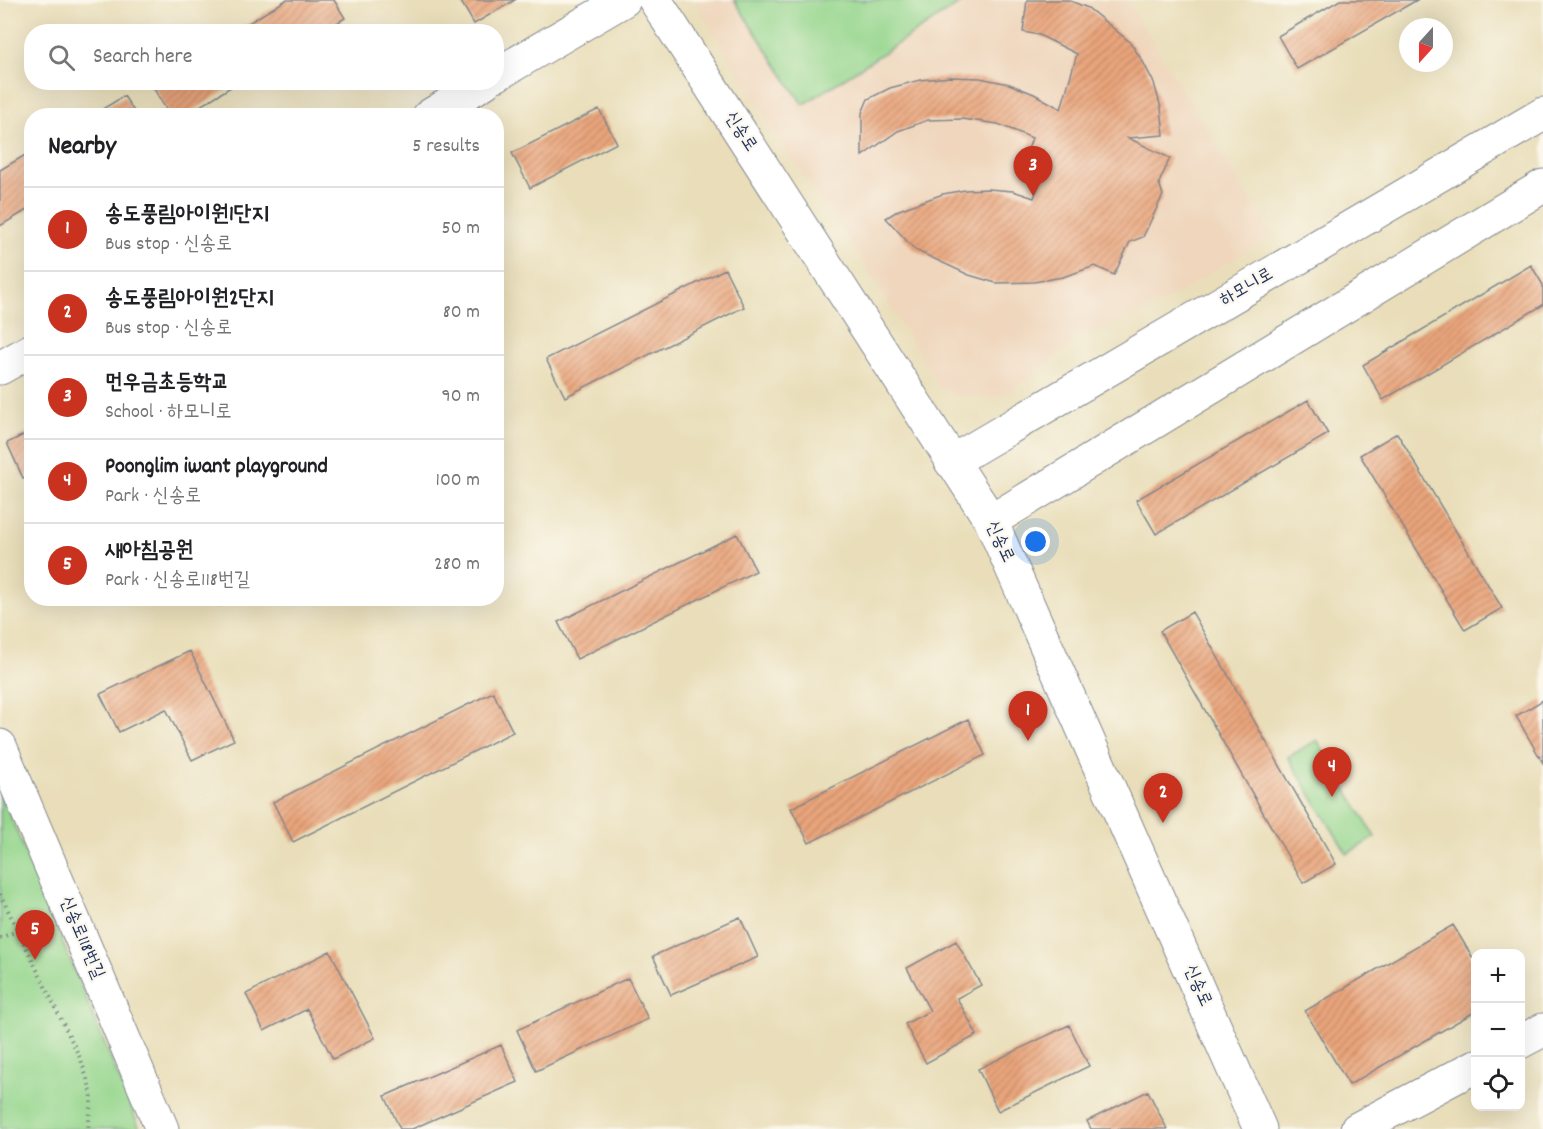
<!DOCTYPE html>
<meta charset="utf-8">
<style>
:root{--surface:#fff;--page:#f6f6f6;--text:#202124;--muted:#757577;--line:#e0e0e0;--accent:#c8321e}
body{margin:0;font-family:Dekko,"Poor Story",sans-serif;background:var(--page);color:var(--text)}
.controls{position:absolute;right:18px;bottom:18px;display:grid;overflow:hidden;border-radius:12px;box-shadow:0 6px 24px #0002}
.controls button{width:54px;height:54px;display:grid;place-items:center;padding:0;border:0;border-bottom:2px solid var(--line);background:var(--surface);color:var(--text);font:30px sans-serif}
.compass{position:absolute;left:1399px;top:18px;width:54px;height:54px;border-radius:50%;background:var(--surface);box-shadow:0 6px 24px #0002;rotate:201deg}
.you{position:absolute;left:1036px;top:542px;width:21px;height:21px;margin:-15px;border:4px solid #fff;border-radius:50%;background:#1a73e8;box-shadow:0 0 0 9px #1a73e833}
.badge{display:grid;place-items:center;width:39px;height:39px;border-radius:50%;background:var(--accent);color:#fff;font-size:20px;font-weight:700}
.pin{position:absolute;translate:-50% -50px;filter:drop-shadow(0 2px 3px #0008)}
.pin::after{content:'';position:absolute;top:32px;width:21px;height:18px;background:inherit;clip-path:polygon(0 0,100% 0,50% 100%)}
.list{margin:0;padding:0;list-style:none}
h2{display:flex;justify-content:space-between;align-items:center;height:78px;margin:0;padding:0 24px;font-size:26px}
h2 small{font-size:20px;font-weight:400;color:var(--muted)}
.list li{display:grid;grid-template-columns:39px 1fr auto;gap:18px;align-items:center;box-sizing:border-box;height:84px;padding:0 24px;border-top:2px solid var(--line)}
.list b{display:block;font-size:22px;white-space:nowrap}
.list p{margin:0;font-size:20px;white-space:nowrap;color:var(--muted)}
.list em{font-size:20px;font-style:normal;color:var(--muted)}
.icon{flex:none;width:33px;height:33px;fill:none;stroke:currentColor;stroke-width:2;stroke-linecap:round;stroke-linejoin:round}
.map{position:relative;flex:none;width:1543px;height:1129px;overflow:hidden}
.search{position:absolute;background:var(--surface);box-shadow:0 6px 24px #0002;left:24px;top:24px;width:480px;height:66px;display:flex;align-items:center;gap:15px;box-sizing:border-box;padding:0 21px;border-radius:24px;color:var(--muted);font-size:22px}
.panel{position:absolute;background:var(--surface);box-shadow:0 6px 24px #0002;left:24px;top:108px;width:480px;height:498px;border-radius:24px}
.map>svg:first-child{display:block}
.built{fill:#efd6bc}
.green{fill:#95d68d;stroke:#588276;stroke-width:1.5}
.building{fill:url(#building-hatch)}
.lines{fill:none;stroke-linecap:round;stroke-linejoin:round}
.minor-casing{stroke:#82868c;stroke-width:35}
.path{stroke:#82868c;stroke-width:4;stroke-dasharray:1.5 4.5;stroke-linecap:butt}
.minor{stroke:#fff;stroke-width:33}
.labels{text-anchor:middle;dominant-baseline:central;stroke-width:4.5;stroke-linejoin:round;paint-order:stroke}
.street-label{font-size:18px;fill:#1b2f5e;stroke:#fbf7ec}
</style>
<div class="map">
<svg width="1543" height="1129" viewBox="0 0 1543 1129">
<defs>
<pattern id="building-hatch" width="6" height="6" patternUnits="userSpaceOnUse" patternTransform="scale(1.5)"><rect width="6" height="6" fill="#eaa57b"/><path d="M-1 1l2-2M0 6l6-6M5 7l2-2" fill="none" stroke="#bd8768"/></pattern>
</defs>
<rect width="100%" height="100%" fill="#fbf7ec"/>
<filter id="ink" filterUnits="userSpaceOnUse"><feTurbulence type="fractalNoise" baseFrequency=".0167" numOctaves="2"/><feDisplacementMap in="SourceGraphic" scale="12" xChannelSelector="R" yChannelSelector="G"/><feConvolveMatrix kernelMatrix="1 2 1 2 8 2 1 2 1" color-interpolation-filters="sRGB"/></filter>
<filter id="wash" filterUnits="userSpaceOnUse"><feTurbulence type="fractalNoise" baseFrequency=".008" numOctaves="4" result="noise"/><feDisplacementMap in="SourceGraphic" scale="24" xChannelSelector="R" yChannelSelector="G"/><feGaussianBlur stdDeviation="1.35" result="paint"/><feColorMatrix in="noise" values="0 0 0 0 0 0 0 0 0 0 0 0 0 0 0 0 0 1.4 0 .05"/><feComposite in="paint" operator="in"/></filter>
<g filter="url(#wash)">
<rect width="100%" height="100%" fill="#e9deb9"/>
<!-- built -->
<path class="built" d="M696,0H1127L1272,235L1168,300L1076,341L1007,394L990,397H956L938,385L853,245L789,156L697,6Z"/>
<!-- green -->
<path class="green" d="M734,0H965L803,105Z
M1317,740L1375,837L1347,854L1288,757Z
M0,791L140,1129H0Z"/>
<g id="blocks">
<!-- building -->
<path class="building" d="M286,0H334L345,18L323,32H234Z
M460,0H515L474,24Z
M1027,0H1068L1088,8L1130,42L1143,62L1154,83L1161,108L1164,135L1128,138L1170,158L1159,183L1163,195L1143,237L1130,242L1114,275L1095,266L1063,277L1034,282L996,283L969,275L915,250L886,218L899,210L943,194L965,190L988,189L1013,191L1034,198L1043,174L1022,167L1032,138L998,124L962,119L928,120L898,131L862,156V113L868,99L890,88L920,80L950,77L980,78L1009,84L1034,94L1061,109L1077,54L1039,35L1023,32Z
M1340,0H1417L1297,69L1278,36Z
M150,82H239L184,116H170Z
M124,96L137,116H91Z
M599,109L617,143L530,188L512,153Z
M32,151V207L0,226V170Z
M1531,265L1543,285V305L1383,400L1363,365Z
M725,269L744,307L565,397L546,359Z
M1308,400L1328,434L1156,534L1136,500Z
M32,431V474L23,478L7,443Z
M1397,433L1502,608L1465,630L1360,455Z
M737,534L756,571L577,659L558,622Z
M215,598H234L219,606Z
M1192,612L1336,864L1303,883L1160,631Z
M190,651L234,740L192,760L166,709L119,732L100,694Z
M493,692L513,732L293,842L273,802Z
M1543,700V763L1516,716Z
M968,719L985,755L809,843L791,808Z
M740,917L758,957L671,995L653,956Z
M1453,925L1476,963V1011L1349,1085L1305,1011Z
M956,941L981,985L957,998L977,1035L926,1063L905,1024L930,1011L907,968Z
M330,951L375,1038L333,1059L307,1009L264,1031L246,994Z
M628,978L648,1019L536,1071L517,1030Z
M1069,1025L1089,1066L998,1111L978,1069Z
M501,1045L518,1082L412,1129H400L385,1096Z
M1148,1091L1167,1129H1091L1087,1121Z"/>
</g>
</g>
<g filter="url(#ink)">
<use href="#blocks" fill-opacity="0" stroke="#82868c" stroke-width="1.5"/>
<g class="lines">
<!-- minor casing -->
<g class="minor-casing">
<path id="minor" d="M655,0L991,521L1260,1129
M496,75L624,0
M429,116L485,82
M0,368L32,350
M951,462L1543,114
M991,521L1543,186
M0,746L162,1129
M1520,1042L1543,1030
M1357,1129L1476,1066"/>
</g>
<!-- path -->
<path class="path" d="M0,894L81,1060L92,1094L88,1129
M0,938L19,930"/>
<!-- minor -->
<use href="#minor" class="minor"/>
</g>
</g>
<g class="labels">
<!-- street labels -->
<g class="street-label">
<text transform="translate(740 132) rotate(57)">신송로</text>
<text transform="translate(1247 288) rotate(-30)">하모니로</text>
<text transform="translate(999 542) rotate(65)">신송로</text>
<text transform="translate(81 938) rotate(67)">신송로118번길</text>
<text transform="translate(1197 986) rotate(66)">신송로</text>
</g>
</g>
</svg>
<div class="controls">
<button>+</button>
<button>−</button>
<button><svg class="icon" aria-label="locate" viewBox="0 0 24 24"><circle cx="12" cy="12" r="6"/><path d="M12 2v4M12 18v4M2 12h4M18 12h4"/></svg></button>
</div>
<svg class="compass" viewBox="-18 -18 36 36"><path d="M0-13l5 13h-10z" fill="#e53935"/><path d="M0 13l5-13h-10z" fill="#757577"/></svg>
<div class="you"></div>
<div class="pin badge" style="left:1028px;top:741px">1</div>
<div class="pin badge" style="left:1163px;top:823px">2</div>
<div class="pin badge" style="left:1033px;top:196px">3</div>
<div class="pin badge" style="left:1332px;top:797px">4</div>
<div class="pin badge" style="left:35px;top:960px">5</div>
<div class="search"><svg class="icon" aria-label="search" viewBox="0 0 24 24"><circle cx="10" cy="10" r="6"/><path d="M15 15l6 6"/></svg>Search here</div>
<section class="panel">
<h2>Nearby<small>5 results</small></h2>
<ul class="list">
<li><span class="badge">1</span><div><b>송도풍림아이원1단지</b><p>Bus stop · 신송로</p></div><em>50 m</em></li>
<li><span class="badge">2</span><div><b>송도풍림아이원2단지</b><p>Bus stop · 신송로</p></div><em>80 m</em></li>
<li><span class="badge">3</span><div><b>먼우금초등학교</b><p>School · 하모니로</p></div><em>90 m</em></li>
<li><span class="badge">4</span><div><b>Poonglim iwant playground</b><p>Park · 신송로</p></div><em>100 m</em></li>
<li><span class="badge">5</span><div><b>새아침공원</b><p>Park · 신송로118번길</p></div><em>280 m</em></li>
</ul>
</section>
</div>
